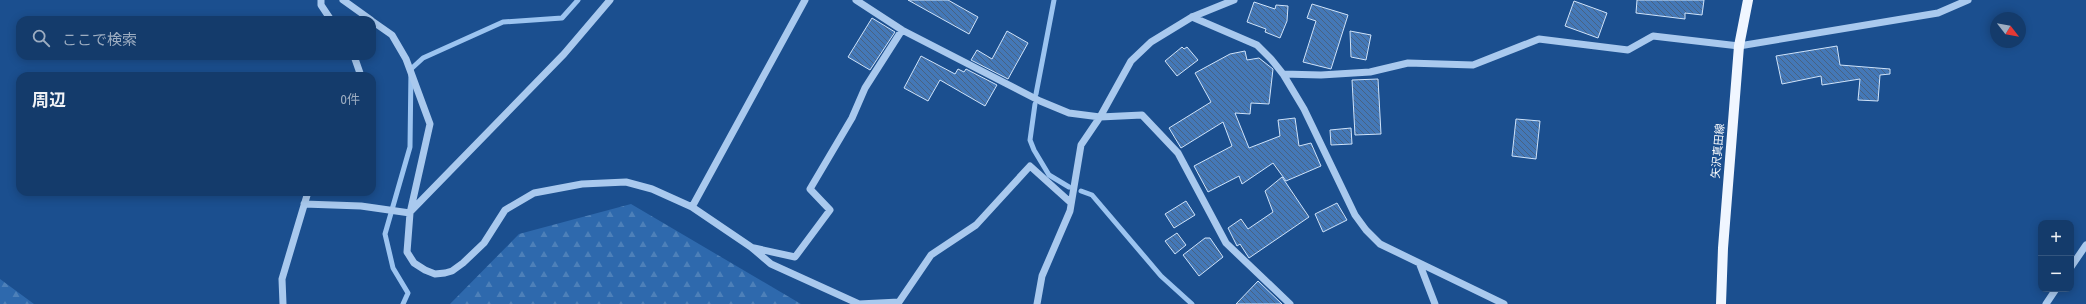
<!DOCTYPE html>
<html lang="ja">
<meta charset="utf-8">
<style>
:root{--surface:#143b6b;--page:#1d4271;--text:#f1f3f6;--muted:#9dadc1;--line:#33557e}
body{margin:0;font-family:"Fira Sans Condensed","Noto Sans JP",sans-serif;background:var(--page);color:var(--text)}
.controls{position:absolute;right:12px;bottom:12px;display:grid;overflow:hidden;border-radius:8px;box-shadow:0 2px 10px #0003}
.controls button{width:36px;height:36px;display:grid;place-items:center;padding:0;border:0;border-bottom:1px solid var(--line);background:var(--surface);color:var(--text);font:20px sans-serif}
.compass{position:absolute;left:1990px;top:12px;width:36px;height:36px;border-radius:50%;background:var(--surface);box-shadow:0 2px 10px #0003;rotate:121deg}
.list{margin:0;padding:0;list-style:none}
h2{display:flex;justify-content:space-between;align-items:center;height:52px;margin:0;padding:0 16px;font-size:17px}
h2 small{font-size:13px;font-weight:400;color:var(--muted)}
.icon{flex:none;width:22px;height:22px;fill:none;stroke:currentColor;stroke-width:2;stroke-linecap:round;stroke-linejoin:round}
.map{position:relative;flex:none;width:2086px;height:304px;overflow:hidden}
.search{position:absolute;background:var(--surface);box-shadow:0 2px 10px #0003;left:16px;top:16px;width:360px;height:44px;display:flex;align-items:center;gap:10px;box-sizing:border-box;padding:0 14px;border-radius:12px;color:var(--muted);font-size:15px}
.panel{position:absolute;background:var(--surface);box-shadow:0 2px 10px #0003;left:16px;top:72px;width:360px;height:124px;border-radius:12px}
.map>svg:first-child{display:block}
.forest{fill:url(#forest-firs)}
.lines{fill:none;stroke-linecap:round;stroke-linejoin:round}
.stream{stroke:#9cc4f0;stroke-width:5}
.building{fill:url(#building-back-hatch);stroke:#cfe3fa}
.minor{stroke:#a9c9ee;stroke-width:7}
.major{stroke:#f0f6ff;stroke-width:10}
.labels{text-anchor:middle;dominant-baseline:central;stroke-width:4;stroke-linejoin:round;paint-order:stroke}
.street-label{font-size:11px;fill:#fff;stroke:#1b4f8f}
</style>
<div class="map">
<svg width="2086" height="304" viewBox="0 0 2086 304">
<defs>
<pattern id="forest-firs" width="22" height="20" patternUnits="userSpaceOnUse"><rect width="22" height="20" fill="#2e69ad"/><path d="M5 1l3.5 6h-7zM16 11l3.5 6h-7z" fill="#4d80b9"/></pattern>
<pattern id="building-back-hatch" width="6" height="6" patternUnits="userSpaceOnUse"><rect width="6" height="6" fill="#4478b7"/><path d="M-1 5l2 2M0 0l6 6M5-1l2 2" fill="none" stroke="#486282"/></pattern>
</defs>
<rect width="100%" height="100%" fill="#1b4f8f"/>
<!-- forest -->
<path class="forest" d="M631,204L801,304H450L519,234Z
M0,279L34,304H0Z"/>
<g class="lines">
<!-- stream -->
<path class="stream" d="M1036,94L1054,0
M1035,104L1030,140L1034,150L1049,175L1069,187
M1081,191L1092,195L1161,276L1192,304
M403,304L408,293L393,268L385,234L410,147L411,69L423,58L503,22L562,18L578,0"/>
</g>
<!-- building -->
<path class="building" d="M908,0H948L978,17L969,34Z
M1637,0H1704L1702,15L1685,13V19L1636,13Z
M1574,1L1607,13L1598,38L1565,26Z
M1254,2L1275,9L1276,5L1288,6L1287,21L1280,38L1265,32L1266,29L1247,22Z
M1312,4L1348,15L1331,69L1303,62L1316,21L1307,18Z
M872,18L895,32L870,70L848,57Z
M1007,31L1028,43L1008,79L971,60L977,50L992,59Z
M1350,31L1371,35L1366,60L1351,57Z
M1837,46L1840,65L1890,69V74L1880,75L1878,101L1858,100L1860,79L1822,85L1821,76L1782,84L1776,56Z
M1182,47L1184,49L1187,47L1198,60L1177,76L1165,61Z
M1245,51L1247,60L1259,58L1273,69L1269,104L1251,103L1250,114L1235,113L1249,148L1280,136L1278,120L1295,118L1299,146L1311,143L1321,166L1286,181L1273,163L1242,184L1239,176L1208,192L1194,166L1232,146L1223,122L1181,148L1169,128L1211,102L1195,73L1230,54Z
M921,56L955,74L958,69L964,72L966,69L997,85L985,106L940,80L928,101L904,88Z
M1378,79L1381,134L1355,135L1352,80Z
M1516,119L1540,121L1536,159L1512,156Z
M1351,128L1352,144L1331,145L1330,130Z
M1282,177L1309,217L1249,258L1240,244L1237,246L1228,228L1241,219L1248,229L1273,212L1265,191Z
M1186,201L1195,215L1174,228L1165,214Z
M1337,203L1347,220L1323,232L1315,214Z
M1177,233L1186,245L1175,254L1165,241Z
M1205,238H1210L1223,257L1199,276L1183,255Z
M1258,281L1282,304H1236Z"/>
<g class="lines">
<!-- minor -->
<path class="minor" d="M321,0V5L331,20
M343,0L371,20
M856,0L902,30L1040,101L1069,113L1100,117L1142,115L1178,153L1226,243L1290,304
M1192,17L1257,45L1271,59L1283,74L1304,109L1355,215L1366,230L1380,244L1504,304
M372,21L392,35L406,59L430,124L410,213L407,252L414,263L425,270L435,274L445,273L452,271L463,263L484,243L505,210L534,193L582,184L626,182L652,189L692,207L751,247L771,264L859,304
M354,56L361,76
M1283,74L1321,75L1370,72L1408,63L1473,65L1539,39L1628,50L1653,36L1739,46L1938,13L1968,0
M304,204L361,206L410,213
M692,207L805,0
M410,212L564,54L610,0
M754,248L795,257L830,210L810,189L852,118L865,88L902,30
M1420,265L1435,304
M2071,267L2086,245
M283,304L282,279L308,192
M859,304L899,302L931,255L976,225L1030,166L1070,202
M1037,304L1042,276L1070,211L1081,145L1100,117L1131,61L1151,42L1192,17L1234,0
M2046,304L2056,289"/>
<!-- major -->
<path class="major" d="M1721,304L1723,248L1739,46L1748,0"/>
</g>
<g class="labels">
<!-- street labels -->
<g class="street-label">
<text transform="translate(1718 151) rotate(-85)">矢沢真田線</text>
</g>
</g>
</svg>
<div class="controls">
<button>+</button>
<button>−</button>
</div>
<svg class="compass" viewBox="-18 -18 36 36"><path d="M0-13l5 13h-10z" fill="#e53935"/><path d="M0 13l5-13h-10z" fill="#9dadc1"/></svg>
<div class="search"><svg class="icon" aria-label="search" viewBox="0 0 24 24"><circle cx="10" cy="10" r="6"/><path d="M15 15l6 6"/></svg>ここで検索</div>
<section class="panel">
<h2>周辺<small>0件</small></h2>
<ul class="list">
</ul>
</section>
</div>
